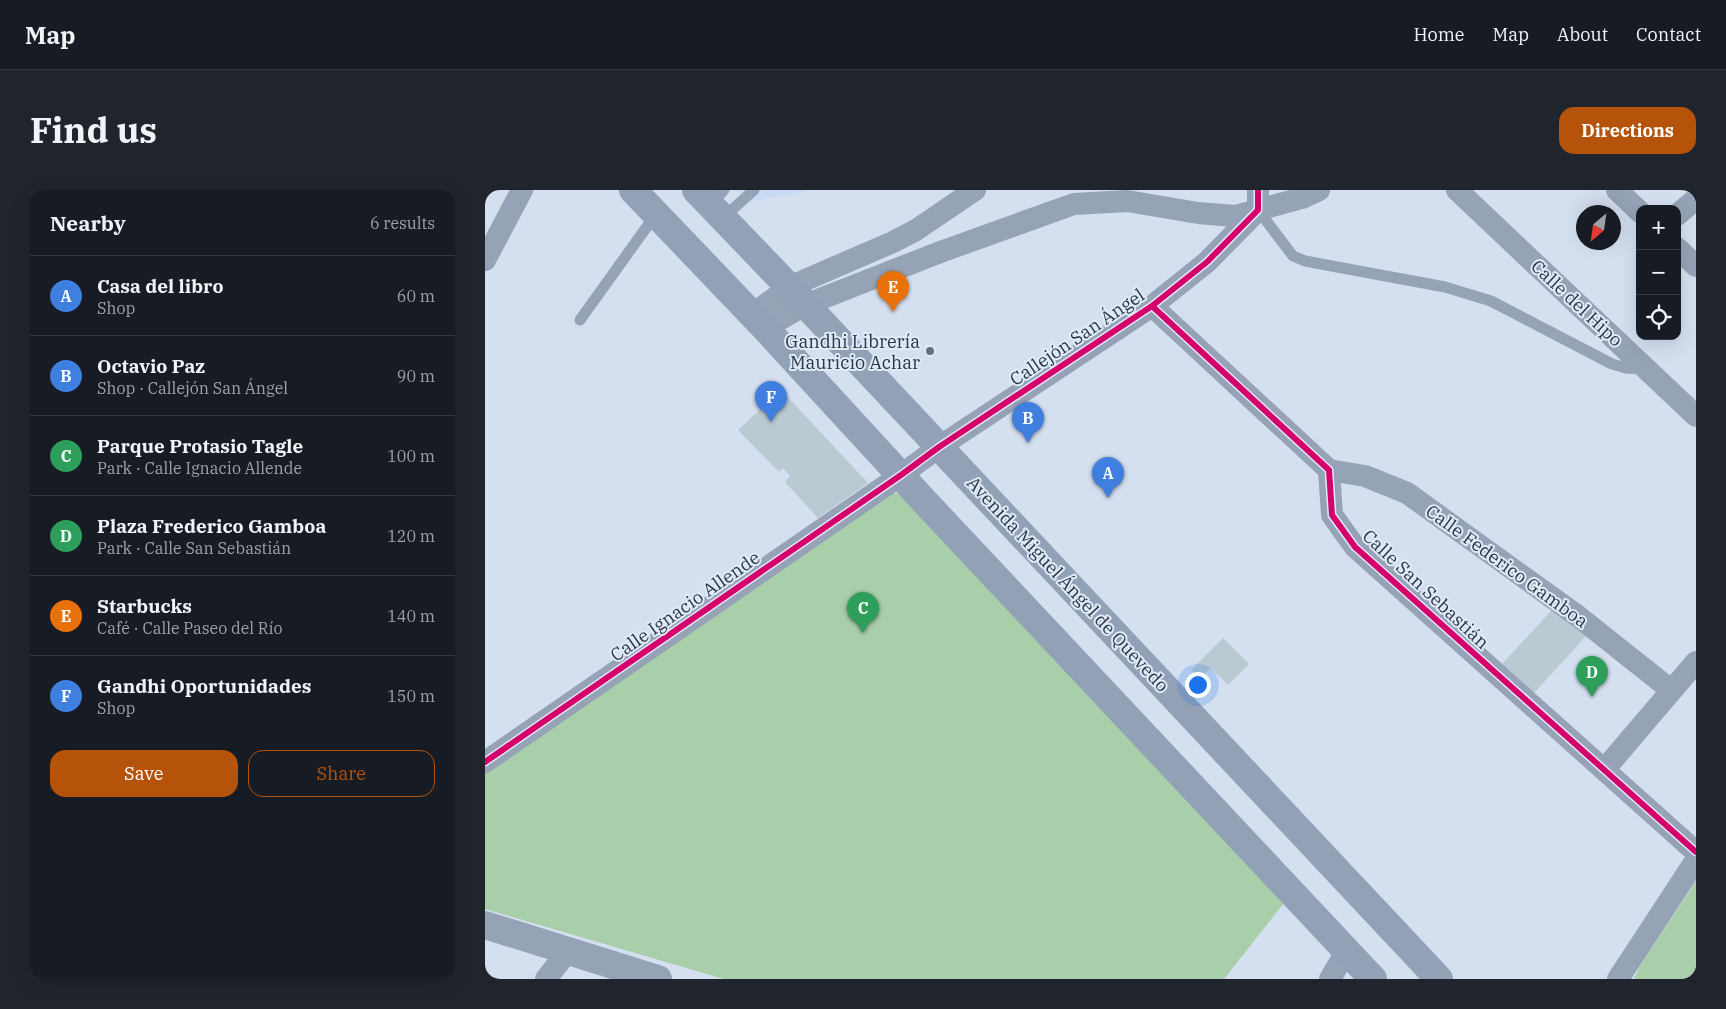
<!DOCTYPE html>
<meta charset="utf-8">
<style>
:root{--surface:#171b24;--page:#20242c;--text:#f1f3f6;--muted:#9ea1a6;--line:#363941;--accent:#b45309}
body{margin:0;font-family:"IBM Plex Serif",serif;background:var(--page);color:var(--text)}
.controls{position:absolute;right:15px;top:15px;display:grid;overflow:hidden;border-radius:10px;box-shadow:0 5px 20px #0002}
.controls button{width:45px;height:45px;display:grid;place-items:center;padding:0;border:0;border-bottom:1px solid var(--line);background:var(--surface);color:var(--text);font:25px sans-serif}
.compass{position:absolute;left:1091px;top:15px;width:45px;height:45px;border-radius:50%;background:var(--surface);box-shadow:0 5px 20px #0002;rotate:209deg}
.you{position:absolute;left:712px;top:494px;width:18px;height:18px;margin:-12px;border:4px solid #fff;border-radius:50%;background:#1a73e8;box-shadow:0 0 0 8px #1a73e833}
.badge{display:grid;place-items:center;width:32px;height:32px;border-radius:50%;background:var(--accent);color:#fff;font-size:16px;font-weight:700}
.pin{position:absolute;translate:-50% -41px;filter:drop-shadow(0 1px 2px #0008)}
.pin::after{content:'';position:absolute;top:26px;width:18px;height:15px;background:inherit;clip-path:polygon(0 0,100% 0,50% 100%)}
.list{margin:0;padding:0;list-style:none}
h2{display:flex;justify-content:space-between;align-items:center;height:65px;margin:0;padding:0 20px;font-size:21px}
h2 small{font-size:16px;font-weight:400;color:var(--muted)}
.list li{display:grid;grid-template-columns:32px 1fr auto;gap:15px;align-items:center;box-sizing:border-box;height:80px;padding:0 20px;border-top:1px solid var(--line)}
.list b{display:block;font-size:19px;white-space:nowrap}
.list p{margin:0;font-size:16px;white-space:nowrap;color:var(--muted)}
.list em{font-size:16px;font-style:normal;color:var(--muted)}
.actions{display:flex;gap:10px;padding:15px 20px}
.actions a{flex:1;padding:11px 0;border:1px solid var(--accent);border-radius:15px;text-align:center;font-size:18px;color:var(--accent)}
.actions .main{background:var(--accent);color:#fff}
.icon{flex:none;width:28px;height:28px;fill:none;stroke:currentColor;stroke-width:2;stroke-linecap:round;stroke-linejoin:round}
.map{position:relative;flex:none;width:1211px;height:789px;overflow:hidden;border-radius:15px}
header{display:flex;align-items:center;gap:30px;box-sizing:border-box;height:70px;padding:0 25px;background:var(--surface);border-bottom:1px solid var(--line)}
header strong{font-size:24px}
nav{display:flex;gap:28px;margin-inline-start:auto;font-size:18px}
.intro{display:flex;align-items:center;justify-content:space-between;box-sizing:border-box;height:120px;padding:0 30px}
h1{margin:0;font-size:35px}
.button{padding:12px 22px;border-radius:15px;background:var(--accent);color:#fff;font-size:18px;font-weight:700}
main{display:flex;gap:30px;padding:0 30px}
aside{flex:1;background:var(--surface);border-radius:15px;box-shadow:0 5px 20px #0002}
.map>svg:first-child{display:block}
.built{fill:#c8daf6}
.green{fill:#a9ceaa}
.building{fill:#bacad2}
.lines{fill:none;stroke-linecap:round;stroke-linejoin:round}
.service{stroke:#96a3b6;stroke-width:11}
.minor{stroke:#96a3b6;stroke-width:22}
.tertiary{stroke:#96a3b6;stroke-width:28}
.secondary{stroke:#92a1b6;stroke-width:28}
.cycleway-casing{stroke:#dfeaf9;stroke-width:9}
.cycleway{stroke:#d6006c;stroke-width:6}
.poi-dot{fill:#667080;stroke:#dfeaf9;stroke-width:2}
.labels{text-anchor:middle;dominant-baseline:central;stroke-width:4;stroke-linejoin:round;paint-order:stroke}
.street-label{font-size:18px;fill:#2b3544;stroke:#dfeaf9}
.poi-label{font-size:18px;fill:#2b3544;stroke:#dfeaf9;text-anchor:end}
</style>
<header>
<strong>Map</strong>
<nav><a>Home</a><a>Map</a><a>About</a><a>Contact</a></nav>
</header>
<div class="intro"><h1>Find us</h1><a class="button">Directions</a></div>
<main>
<aside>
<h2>Nearby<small>6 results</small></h2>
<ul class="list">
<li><span class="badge" style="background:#3f7fe0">A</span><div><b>Casa del libro</b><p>Shop</p></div><em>60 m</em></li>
<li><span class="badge" style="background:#3f7fe0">B</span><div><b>Octavio Paz</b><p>Shop · Callejón San Ángel</p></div><em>90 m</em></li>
<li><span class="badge" style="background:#2e9e5b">C</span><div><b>Parque Protasio Tagle</b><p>Park · Calle Ignacio Allende</p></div><em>100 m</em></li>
<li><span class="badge" style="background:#2e9e5b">D</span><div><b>Plaza Frederico Gamboa</b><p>Park · Calle San Sebastián</p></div><em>120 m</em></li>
<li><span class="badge" style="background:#e8710a">E</span><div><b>Starbucks</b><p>Café · Calle Paseo del Río</p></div><em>140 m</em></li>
<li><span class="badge" style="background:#3f7fe0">F</span><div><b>Gandhi Oportunidades</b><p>Shop</p></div><em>150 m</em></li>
</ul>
<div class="actions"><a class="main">Save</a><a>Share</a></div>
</aside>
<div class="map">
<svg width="1211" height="789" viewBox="0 0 1211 789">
<rect width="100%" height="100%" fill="#d4dff0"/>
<!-- built -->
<path class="built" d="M251,0H327L263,12Z"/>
<!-- green -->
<path class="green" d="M406,303L422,304L803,708L739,789H239L0,719V582Z
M1211,691V789H1149L1155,776Z"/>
<!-- building -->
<path class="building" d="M296,200L383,293L333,328L300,292L305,286L298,278L294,282L253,240Z
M1066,421L1104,443L1049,503L1017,474Z
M738,448L764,474L743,495L726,478L714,489L706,480Z"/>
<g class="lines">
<!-- service -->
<path class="service" d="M225,14L239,0
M773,20L808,66L820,71L960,97L1006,111L1127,174L1141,178L1159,179
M239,27L269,0
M95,130L171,24"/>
<!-- minor -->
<path class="minor" d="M972,0L1211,226
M1132,0L1155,22
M1192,25L1211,9
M1192,58L1211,76
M0,70L37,0
M667,116L844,280L847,325L870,357L1211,662
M267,125L304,97L408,52L431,40L490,0
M280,138L320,115L458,61L589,14L642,11L713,23L750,26L817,8L834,0
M844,280L880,286L922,303L1094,427L1186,500
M0,572L416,285L454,257L667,116L722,72L773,20V0
M1119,580L1211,472
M61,789L83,761
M845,789L862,760
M1133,789L1211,670"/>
<!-- tertiary -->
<path class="tertiary" d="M0,735L173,789"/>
<!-- secondary -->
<path class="secondary" d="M148,0L280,138L440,312L888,789
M211,0L304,97L954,789"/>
<!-- cycleway casing -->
<g class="cycleway-casing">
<path id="cycleway" d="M667,116L844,280L847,325L870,357L1211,662
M0,572L416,285L454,257L667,116L722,72L773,20V0"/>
</g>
<!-- cycleway -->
<use href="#cycleway" class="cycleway"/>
</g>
<!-- markers -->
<circle class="poi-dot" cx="445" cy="161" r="5"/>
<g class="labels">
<!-- street labels -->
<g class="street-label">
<text transform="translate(1092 113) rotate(43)">Calle del Hipo</text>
<text transform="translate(592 147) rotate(-34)">Callejón San Ángel</text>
<text transform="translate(1022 376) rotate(36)">Calle Federico Gamboa</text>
<text transform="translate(583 394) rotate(47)">Avenida Miguel Ángel de Quevedo</text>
<text transform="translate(941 399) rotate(43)">Calle San Sebastián</text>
<text transform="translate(200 416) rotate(-35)">Calle Ignacio Allende</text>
</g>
<!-- poi labels -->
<g class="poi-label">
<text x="435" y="151">Gandhi Librería<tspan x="435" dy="21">Mauricio Achar</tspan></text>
</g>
</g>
</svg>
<div class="controls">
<button>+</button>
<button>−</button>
<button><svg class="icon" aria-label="locate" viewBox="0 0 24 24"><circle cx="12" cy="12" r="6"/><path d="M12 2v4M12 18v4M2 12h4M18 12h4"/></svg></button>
</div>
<svg class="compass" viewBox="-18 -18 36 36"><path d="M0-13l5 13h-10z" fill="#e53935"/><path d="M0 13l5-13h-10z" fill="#9ea1a6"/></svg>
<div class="you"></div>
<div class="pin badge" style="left:623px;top:308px;background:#3f7fe0">A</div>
<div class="pin badge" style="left:543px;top:253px;background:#3f7fe0">B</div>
<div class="pin badge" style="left:378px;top:443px;background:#2e9e5b">C</div>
<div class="pin badge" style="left:1107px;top:507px;background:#2e9e5b">D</div>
<div class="pin badge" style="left:408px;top:122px;background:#e8710a">E</div>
<div class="pin badge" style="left:286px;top:232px;background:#3f7fe0">F</div>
</div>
</main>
